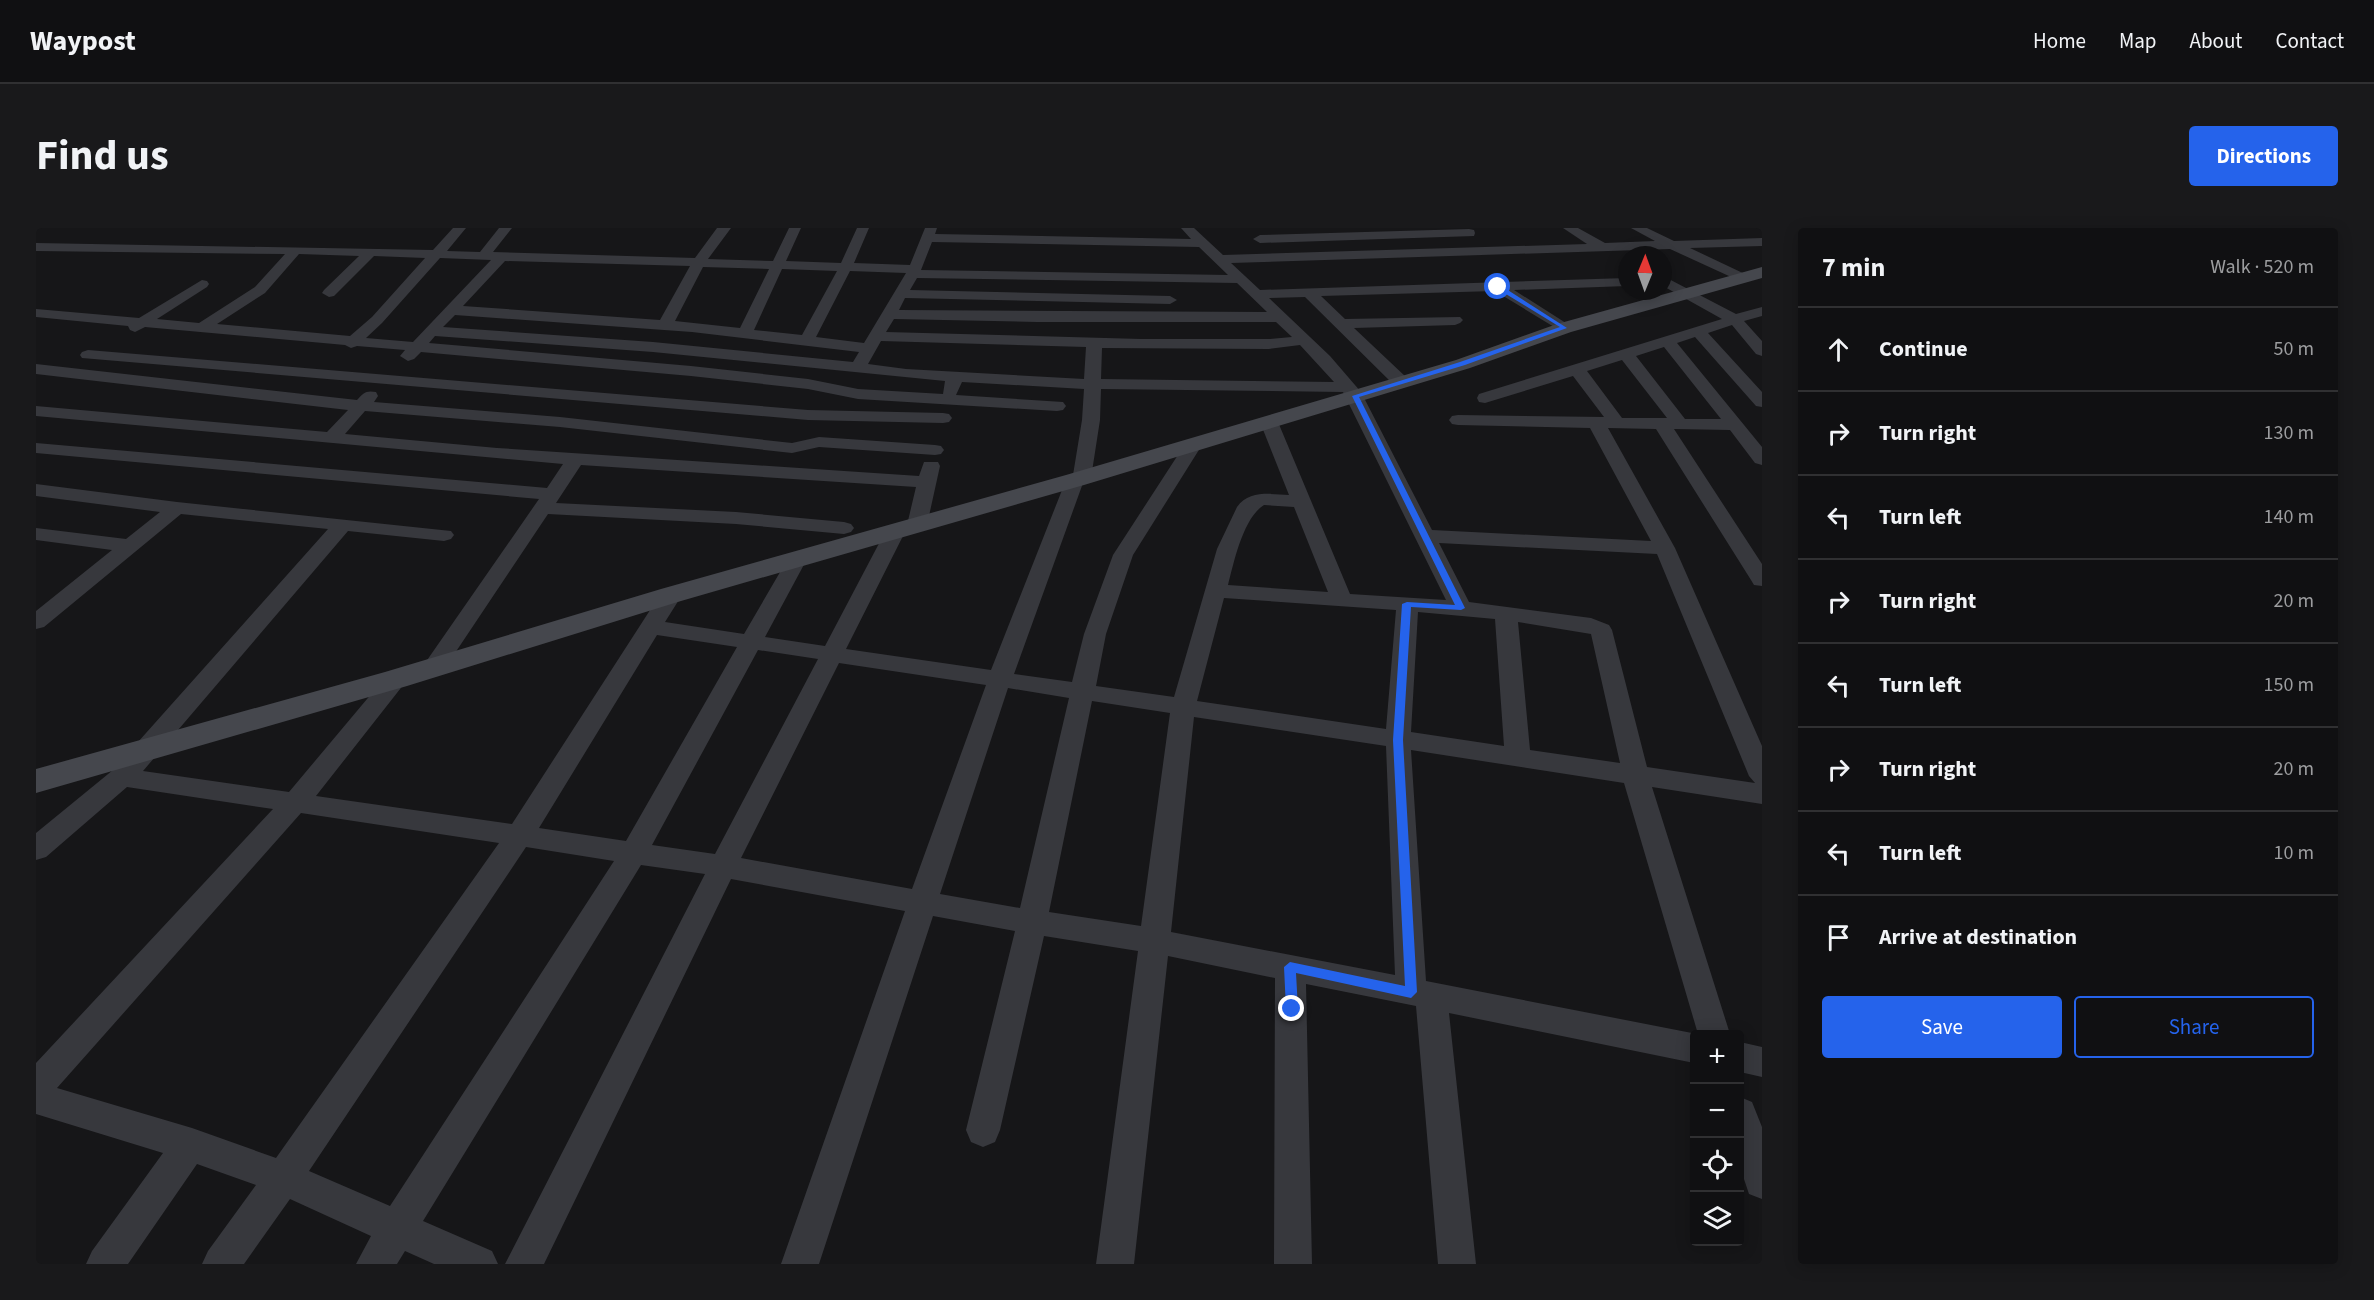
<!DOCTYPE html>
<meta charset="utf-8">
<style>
:root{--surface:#101012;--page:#19191b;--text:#f1f3f6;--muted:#9c9d9f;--line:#303032;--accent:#2563eb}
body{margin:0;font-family:"Source Sans 3",sans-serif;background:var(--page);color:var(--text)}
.controls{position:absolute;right:18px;bottom:18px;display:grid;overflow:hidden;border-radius:6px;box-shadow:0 3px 15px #0003}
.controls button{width:54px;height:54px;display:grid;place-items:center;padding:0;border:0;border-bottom:2px solid var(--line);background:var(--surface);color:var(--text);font:30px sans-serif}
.compass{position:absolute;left:1582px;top:18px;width:54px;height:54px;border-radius:50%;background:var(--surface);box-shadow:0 3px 15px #0003;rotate:1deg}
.stop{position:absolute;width:18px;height:18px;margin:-14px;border:4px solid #2563eb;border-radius:50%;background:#fff}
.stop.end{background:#2563eb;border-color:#fff;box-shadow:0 2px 6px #0008}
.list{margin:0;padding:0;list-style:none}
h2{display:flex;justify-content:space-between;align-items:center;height:78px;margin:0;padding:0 24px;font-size:26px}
h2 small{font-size:20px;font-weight:400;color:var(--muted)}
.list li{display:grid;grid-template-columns:39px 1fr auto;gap:18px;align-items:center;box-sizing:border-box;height:84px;padding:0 24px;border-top:2px solid var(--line)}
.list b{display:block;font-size:22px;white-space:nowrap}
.list em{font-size:20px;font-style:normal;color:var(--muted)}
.actions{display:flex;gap:12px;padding:18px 24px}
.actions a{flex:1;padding:14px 0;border:2px solid var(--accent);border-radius:6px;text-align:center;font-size:21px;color:var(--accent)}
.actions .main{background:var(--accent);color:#fff}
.icon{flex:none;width:33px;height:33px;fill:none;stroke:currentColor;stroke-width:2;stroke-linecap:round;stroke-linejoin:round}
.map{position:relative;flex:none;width:1726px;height:1036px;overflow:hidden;border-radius:6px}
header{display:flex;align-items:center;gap:36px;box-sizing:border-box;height:84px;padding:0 30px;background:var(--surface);border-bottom:2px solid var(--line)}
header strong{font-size:28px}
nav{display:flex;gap:33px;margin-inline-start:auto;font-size:21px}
.intro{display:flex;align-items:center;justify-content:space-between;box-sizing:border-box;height:144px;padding:0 36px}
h1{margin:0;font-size:42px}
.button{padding:15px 27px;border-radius:6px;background:var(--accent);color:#fff;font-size:21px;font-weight:700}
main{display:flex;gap:36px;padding:0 36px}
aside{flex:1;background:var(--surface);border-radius:6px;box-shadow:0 3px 15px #0003}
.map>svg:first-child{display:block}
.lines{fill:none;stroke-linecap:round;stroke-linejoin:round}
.street{fill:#37383d;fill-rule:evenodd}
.secondary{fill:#45474d;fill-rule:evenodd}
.route{fill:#2563eb}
</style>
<header>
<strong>Waypost</strong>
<nav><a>Home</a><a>Map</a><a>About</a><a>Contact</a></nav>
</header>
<div class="intro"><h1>Find us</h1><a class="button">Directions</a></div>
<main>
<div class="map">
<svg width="1726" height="1036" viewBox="0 0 1726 1036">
<rect width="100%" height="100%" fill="#161618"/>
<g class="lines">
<!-- street -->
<path class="street" d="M417,0H430L411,23L444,24L463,0H476L457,24L659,30L681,0H695L672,31L737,33L753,0H765L750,33L805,35L821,0H833L818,35L874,37L889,0H901L899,6L1155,11L1145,0H1158L1187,27L1551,16L1527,0H1542L1569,15L1619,13L1595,0H1611L1638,13L1726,10V18L1654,20L1711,47L1713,50L1711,53L1706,54L1634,21L1195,35L1224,62L1591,50V58L1478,62L1533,97L1536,100L1533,103L1528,105L1459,63L1285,68L1309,91L1424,89L1427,92L1424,95L1419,97L1318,100L1371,150L1373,154L1371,158H1359L1269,69L1233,70L1294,128L1325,164L1396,302L1615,313L1554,200L1422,197L1416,196L1413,192L1416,188L1422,187L1568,189L1537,148L1449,175L1443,174L1441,170L1443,166L1686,91L1627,58V48L1700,86L1726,79V88L1708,93L1726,113V128L1720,126L1696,97L1672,105L1726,164V179L1720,178L1659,109L1641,115L1726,219V237L1719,235L1694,202L1638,201L1726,336V358L1718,357L1715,352L1620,201L1572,200L1639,320L1726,518V576L1616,559L1694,806H1662L1588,555L1375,522L1390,753L1661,806H1658V835L1413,785L1440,1036H1402L1380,778L1270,756L1276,1036H1238L1239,750L1132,728L1098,1036H1060L1102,723L1008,708L964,902L959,914L947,919L935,914L930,902L979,703L897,688L783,1036H745L869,683L695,651L508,1036H469L669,646L605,637L387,993L456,1023L462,1036H398L369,1023L361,1036H320L335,1008L254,971L208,1036H166L172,1023L220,957L161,936L92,1036H50L56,1023L127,925L0,886V835L237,581L91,559L10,629L0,632V605L77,542L292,301L145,286L8,399L0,401V383L76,322L0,312V300L90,311L124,284L0,268V256L141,274L415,303L418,307L415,311L408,313L312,303L107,543L253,564L352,446L360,443L368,446L372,451L368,456L280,568L476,596L627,362L635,360L643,362L646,367L629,394L708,406L754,327L761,325L768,327L771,331L729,409L789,418L849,304L852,300H866L869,304L810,421L955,442L1030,252L1037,247L1046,192L1048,161L926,154L920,167L1027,174L1030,178L1027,182L1021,183L822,171L772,161L655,148L385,124L378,131L372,133L364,128L369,122L321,118L315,120L309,117L109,99L99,104L94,102L92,98L0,89V81L103,90L166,52L171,53L173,56L171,59L121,91L163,95L219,59L249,26L0,23V15L397,22ZM896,14L1163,19L1192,47L885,42ZM263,26L323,28L288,62L286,65L293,69L298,68L338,28L389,30L336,89L314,108L181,96L229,65ZM404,30L455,32L377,114L330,110L346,95ZM469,33L654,38L624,92L427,78ZM667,39L733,41L704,100L639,93ZM746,41L801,43L766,107L718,102ZM814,43L870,45L828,115L780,109ZM881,50L1201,55L1231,84L863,82L869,70L1134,76L1141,72L1134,68L874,62ZM419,87L656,104L823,124L817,134L617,114L407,99ZM858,91L1001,94H1240L1256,109L1233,111H1105L850,104ZM399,108L617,124L909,153L907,166L822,161L772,151L655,138L393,115ZM845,113L1050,119L1048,151L870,141L832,136ZM1264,117L1298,154L1065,151L1066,120L1233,121ZM1628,119L1685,191H1649L1600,128ZM1586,132L1631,190H1586L1551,143ZM1065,161L1307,164L1410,372L1314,366L1242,194L1239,190H1227L1224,194L1253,267C1235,266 1213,262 1201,279L1181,321L1138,469L1060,458L1070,406L1097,327L1166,217L1163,213H1151L1077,327L1048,406L1036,454L978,446L1047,255L1053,254L1055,250L1064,192ZM1228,277L1258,279L1292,364L1192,357C1198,334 1207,290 1228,277ZM1403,315L1621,326L1713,548L1719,555L1611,539L1576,402L1573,397L1555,390L1433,374ZM1188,370L1360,382L1350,501L1161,473ZM1382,384L1459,391L1468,518L1375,504ZM1482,394L1555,406L1584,535L1494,522ZM621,407L701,419L590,613L503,600ZM722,422L782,431L679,626L616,617ZM803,435L950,457L876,661L705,630ZM972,460L1033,470L984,680L904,666ZM1056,473L1134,485L1105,698L1013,684ZM1158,489L1350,518L1359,747L1135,704ZM265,585L463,615L240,930L156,900L21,860ZM490,619L578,633L354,978L273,943Z
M1433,1L1438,2L1439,5L1438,8L1224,15L1217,11L1224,7Z
M52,122L772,182L907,185L913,186L916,190L913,194L907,195L772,192L46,130L44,127L46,124Z
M0,136L321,172C327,165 330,162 340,164L342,168L338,174L524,189L756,215L783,209L899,217L905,218L908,222L905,226L899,227L783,219L756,225L524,199L329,183L309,206L461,220L883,248L888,234H902L904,238L891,297L888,301H874L871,297L880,259L545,237L520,275L700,284L808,294L815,296L818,300L815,304L808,306L700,296L512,286L407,443L399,446L391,443L387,438L503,271L0,225V215L511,260L527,236L0,188V178L291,204L312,182L0,146Z
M1704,814L1726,819V849L1704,844Z
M1704,869L1716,874L1726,899V971L1713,966L1704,939Z"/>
<!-- secondary -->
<path class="secondary" d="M1726,39V50L1535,104L1434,140L1048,257L645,373L371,458L0,565V541L349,444L625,361L1030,247L1420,132L1521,96Z"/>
</g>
<!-- route -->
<path class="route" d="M1460,57H1464L1531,100L1429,137L1323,169L1429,380L1425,382L1375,379L1367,512L1381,764L1375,770L1260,745L1262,781L1256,786L1250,781L1248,739L1254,734L1369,758L1357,512L1366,376L1371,374L1419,377L1316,168L1424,134L1524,99L1460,60Z"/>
</svg>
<div class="controls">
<button>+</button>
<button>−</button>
<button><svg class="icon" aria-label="locate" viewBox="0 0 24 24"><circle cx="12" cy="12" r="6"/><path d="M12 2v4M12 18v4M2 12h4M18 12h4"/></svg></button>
<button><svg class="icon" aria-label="layers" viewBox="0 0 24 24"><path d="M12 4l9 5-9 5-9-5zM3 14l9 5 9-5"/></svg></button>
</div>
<svg class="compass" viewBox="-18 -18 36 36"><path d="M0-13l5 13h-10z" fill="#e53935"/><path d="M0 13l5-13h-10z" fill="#9c9d9f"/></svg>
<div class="stop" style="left:1462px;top:59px"></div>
<div class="stop end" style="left:1256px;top:781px"></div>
</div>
<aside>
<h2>7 min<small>Walk · 520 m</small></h2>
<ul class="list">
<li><svg class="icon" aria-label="ahead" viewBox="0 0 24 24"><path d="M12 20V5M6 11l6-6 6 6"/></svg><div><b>Continue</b></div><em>50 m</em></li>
<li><svg class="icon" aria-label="right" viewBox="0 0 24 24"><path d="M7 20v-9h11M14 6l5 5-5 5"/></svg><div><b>Turn right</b></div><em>130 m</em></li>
<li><svg class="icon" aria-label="left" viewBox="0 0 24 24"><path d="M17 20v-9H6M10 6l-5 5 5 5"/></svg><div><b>Turn left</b></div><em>140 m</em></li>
<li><svg class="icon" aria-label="right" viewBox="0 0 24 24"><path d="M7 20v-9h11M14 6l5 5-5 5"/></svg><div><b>Turn right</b></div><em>20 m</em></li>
<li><svg class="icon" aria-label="left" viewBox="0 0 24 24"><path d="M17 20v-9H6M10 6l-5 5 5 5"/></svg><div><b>Turn left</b></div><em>150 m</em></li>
<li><svg class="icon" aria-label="right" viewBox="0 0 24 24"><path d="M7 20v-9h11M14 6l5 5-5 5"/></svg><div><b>Turn right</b></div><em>20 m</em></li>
<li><svg class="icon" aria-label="left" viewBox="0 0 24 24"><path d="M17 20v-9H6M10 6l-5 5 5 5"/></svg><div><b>Turn left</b></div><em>10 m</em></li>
<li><svg class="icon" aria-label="arrive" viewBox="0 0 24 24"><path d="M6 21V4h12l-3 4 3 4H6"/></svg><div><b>Arrive at destination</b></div></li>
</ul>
<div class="actions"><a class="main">Save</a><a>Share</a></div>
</aside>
</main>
